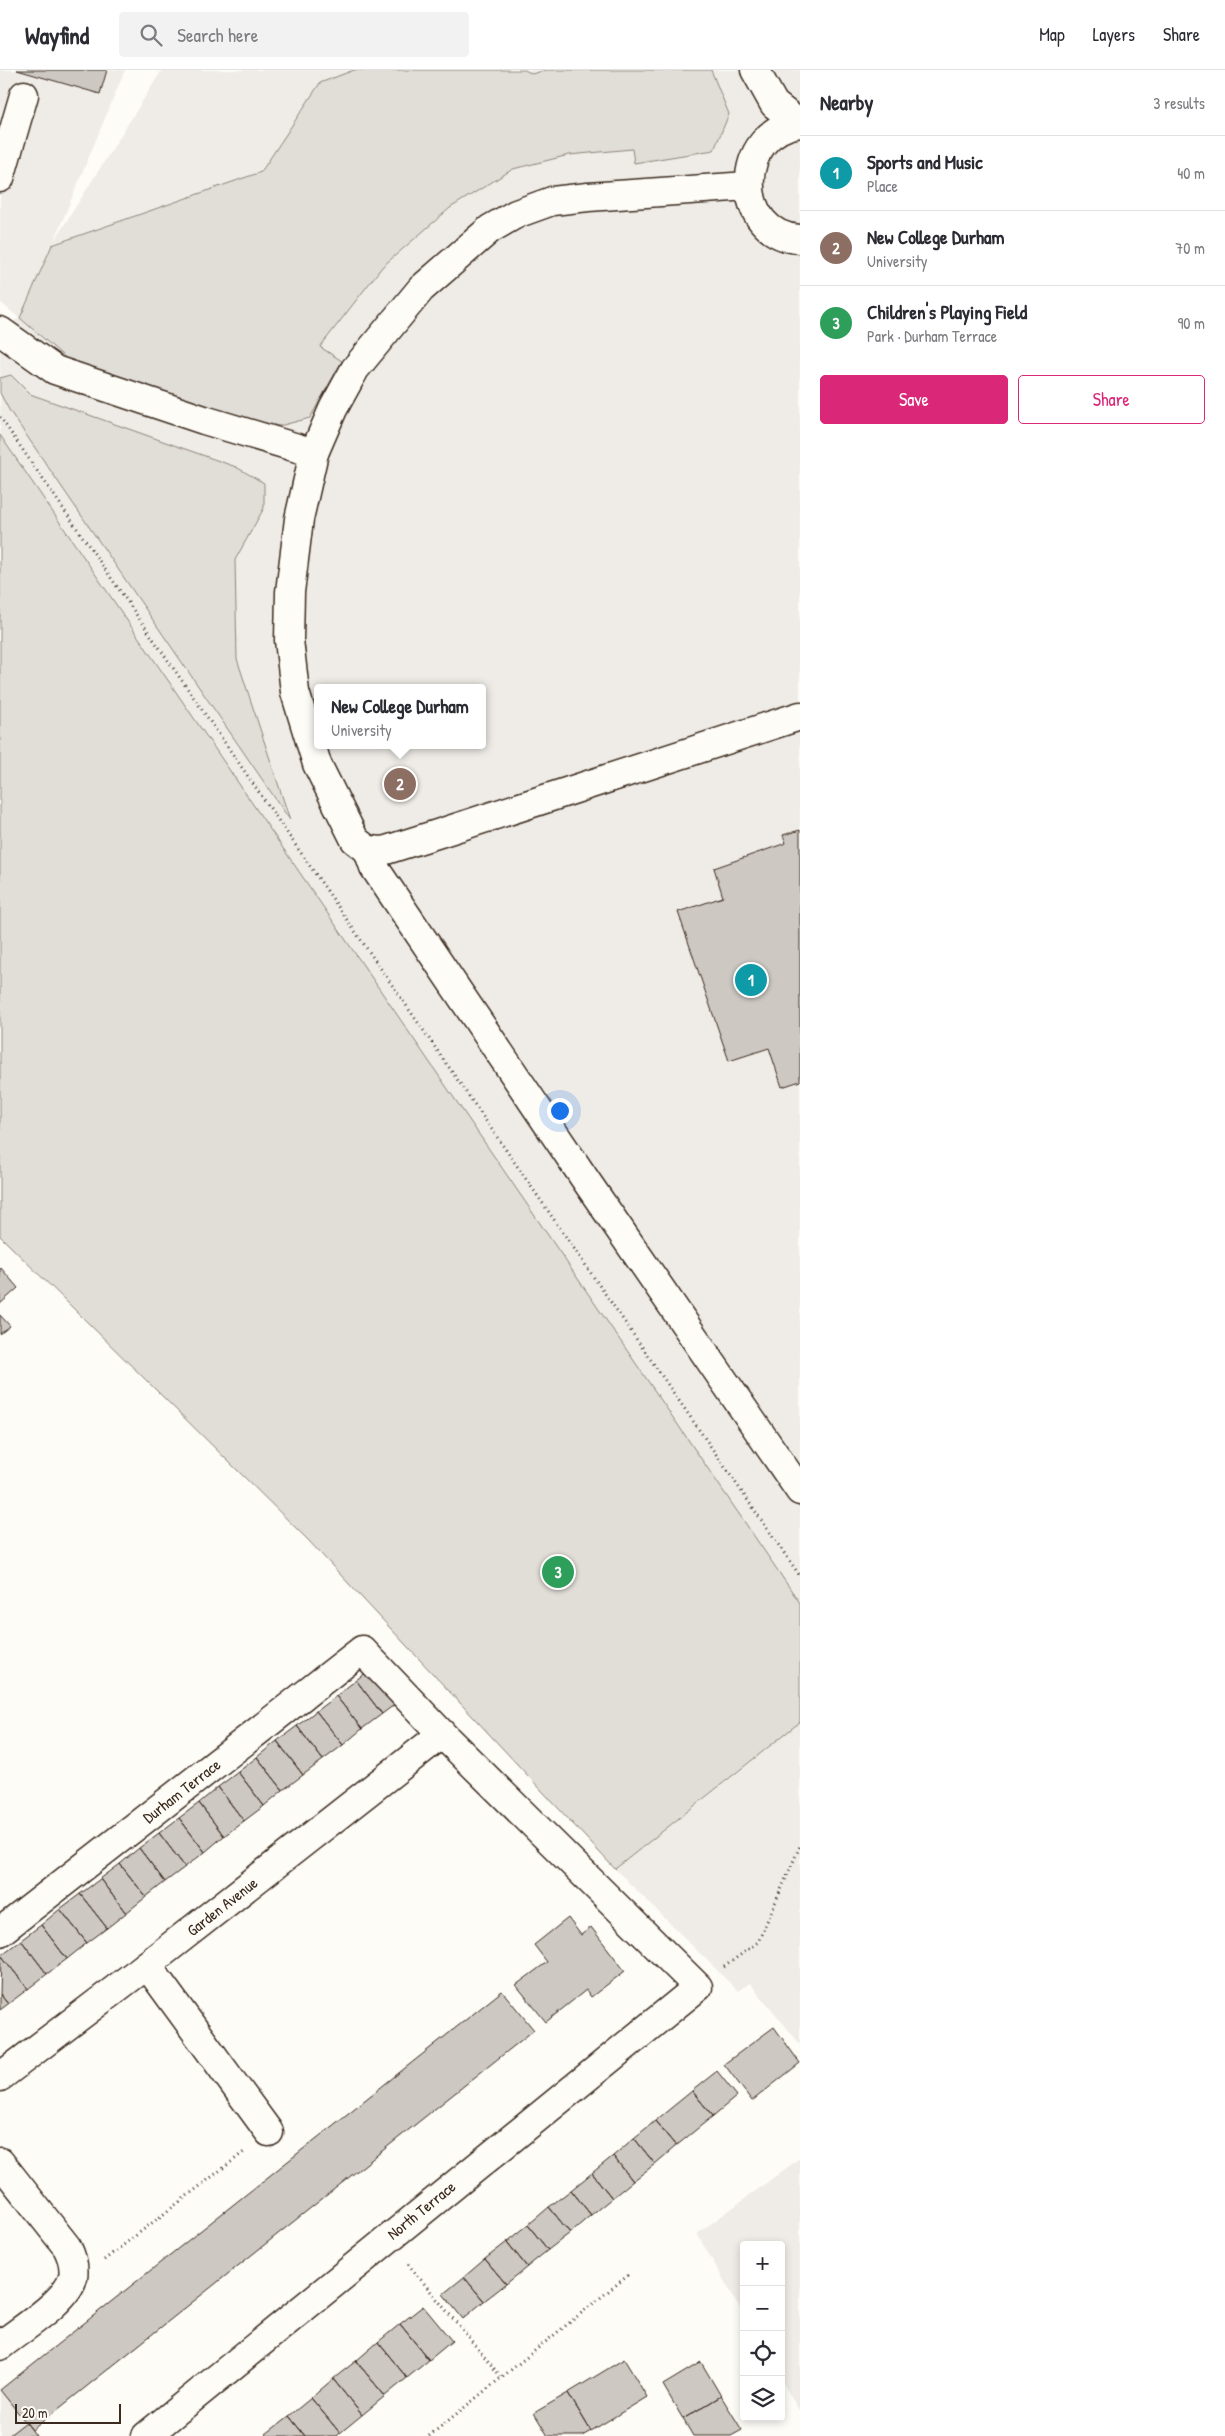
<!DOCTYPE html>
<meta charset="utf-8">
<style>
:root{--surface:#fff;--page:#f2f2f3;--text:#2b2b33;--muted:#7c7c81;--line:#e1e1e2;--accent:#db2777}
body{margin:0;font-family:"Patrick Hand",sans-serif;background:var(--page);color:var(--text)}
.controls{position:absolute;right:15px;bottom:15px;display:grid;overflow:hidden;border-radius:5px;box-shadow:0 2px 8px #0003}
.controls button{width:45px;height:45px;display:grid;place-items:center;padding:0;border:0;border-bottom:1px solid var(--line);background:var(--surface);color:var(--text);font:25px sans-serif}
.scale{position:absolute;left:15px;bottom:12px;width:106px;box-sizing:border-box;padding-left:5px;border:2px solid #3b2a1e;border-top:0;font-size:14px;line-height:18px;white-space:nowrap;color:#3b2a1e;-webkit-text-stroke:4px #fdfcf7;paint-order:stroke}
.you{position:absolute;left:559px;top:1040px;width:18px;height:18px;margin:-12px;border:4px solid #fff;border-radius:50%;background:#1a73e8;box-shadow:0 0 0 8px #1a73e833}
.badge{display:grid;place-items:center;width:32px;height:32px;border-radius:50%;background:var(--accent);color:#fff;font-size:16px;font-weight:700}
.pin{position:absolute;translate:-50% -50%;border:2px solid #fff;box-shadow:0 1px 5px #0006}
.popup{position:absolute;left:314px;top:614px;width:172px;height:65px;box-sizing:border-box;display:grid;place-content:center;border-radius:5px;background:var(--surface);filter:drop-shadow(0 1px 4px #0005);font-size:16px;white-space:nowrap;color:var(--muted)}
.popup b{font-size:19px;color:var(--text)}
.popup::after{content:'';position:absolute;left:50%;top:100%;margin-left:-10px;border:10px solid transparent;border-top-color:var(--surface)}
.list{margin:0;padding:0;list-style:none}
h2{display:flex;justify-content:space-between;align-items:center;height:65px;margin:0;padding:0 20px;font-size:21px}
h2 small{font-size:16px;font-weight:400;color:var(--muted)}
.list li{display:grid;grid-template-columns:32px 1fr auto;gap:15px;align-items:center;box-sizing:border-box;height:75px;padding:0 20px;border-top:1px solid var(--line)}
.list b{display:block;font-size:19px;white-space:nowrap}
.list p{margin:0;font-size:16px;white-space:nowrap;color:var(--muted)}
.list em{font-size:16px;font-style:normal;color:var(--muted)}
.actions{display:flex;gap:10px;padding:15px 20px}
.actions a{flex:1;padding:11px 0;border:1px solid var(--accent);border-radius:5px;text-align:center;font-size:18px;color:var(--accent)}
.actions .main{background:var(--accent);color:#fff}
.icon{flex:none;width:28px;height:28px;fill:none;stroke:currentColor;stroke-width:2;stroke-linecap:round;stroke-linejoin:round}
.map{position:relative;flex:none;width:800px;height:2366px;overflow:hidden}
header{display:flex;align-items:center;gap:30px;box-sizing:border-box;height:70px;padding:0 25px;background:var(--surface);border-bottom:1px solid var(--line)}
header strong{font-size:24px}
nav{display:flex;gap:28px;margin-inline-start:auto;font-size:18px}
.search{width:350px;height:45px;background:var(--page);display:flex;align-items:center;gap:12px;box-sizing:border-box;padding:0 18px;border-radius:5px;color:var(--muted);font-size:19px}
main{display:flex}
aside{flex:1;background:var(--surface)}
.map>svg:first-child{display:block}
.built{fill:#efece7;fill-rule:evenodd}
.green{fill:#e1ded7;stroke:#8e847a}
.building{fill:#cdc8c2;stroke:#3b2a1e}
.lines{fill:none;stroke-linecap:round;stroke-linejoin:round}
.minor-casing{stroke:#3b2a1e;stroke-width:31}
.path{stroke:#3b2a1e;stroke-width:3;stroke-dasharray:1 4;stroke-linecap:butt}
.minor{stroke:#fdfcf7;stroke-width:28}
.labels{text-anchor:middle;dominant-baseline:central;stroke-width:5;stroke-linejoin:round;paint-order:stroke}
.street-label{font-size:16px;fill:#3b2a1e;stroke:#fdfcf7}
</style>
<header>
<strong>Wayfind</strong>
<div class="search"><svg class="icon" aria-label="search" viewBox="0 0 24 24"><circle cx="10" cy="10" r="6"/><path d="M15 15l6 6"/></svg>Search here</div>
<nav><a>Map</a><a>Layers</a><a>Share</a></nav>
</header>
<main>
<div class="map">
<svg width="800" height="2366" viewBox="0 0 800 2366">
<rect width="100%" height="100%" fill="#fdfcf7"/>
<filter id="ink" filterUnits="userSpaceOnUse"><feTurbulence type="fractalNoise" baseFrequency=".02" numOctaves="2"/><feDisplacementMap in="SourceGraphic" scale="10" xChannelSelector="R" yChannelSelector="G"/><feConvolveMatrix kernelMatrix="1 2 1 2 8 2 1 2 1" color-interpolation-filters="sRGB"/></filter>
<g filter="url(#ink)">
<!-- built -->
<path class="built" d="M0,0H125L54,171L162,0H800V1533L606,1250L0,1166V262L19,248L0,232ZM318,618H482V675H318Z
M800,1652V1974L750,1913L738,1921L615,1799Z
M800,2088V2342L781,2310V2175H744V2245L697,2164Z
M0,2321L26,2352L36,2366H0Z"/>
<!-- green -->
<path class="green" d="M354,0H525L532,4L546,0H711L729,44L714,80L634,93L632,79L569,85L513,99L450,138L382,197L320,277L342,291L310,348L279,356L174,331L77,298L20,248L52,175L261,102L320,13Z
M11,305L30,324L236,397L264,413V438L235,490L237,589L290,750L9,340L0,323V308Z
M0,365L800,1533V1652L615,1799L308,1470L0,1166Z"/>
<!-- building -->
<path class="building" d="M17,0H107L100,24Z
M800,760V1011L782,1017L769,978L729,991L678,842L723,827L714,798L786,773L783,765Z
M1,1198L18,1218L0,1234V1199Z
M0,1245L10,1256L0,1264Z
M376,1595L402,1629L382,1644L356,1610Z
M356,1610L382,1644L362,1659L336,1626Z
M336,1626L362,1659L343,1675L316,1641Z
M316,1641L343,1675L323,1690L297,1656Z
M297,1656L323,1690L303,1705L277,1671Z
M277,1671L303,1705L283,1720L257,1687Z
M257,1687L283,1720L264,1736L238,1702Z
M238,1702L264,1736L244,1751L218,1717Z
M218,1717L244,1751L224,1766L199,1733Z
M199,1733L224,1766L205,1782L179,1748Z
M179,1748L205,1782L185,1797L159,1763Z
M159,1763L185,1797L165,1812L139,1778Z
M139,1778L165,1812L146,1827L120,1794Z
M120,1794L146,1827L126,1843L100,1809Z
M100,1809L126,1843L107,1858L80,1824Z
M80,1824L107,1858L87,1873L60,1839Z
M60,1839L87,1873L67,1889L41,1855Z
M568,1848L581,1865L591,1857L625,1901L591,1927L586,1920L546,1952L516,1915L547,1892L534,1875Z
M41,1855L67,1889L47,1904L21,1870Z
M21,1870L47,1904L28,1919L1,1885Z
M1,1885L28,1919L8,1934L0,1924Z
M502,1921L534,1960L32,2360L0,2320Z
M0,1924L8,1934L0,1940Z
M774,1957L800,1993L752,2031L724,1994Z
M717,2001L737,2026L713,2046L692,2021Z
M692,2021L713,2046L676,2076L655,2051Z
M655,2051L676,2076L655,2094L634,2068Z
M634,2068L655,2094L633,2111L613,2086Z
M613,2086L633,2111L612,2128L592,2103Z
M592,2103L612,2128L591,2145L571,2120Z
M571,2120L591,2145L570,2163L549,2137Z
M549,2137L570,2163L548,2180L528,2155Z
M528,2155L548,2180L527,2197L507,2172Z
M507,2172L527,2197L506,2214L485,2189Z
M485,2189L506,2214L484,2231L464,2207Z
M464,2207L484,2231L463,2249L443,2224Z
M423,2236L452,2271L429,2290L400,2254Z
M400,2254L429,2290L407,2308L378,2272Z
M378,2272L407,2308L385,2326L356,2291Z
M624,2289L647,2327L591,2361L568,2323Z
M356,2291L385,2326L362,2345L333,2309Z
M701,2292L721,2326L683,2349L663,2315Z
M333,2309L362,2345L340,2363L311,2328Z
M568,2323L591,2361L582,2366H548L534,2343Z
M721,2326L742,2360L731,2366H693L683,2349Z
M311,2328L340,2363L337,2366H305L289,2346Z
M289,2346L305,2366H268L266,2364Z
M26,2352L36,2366H8Z"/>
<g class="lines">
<!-- minor casing -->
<g class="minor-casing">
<g id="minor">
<path d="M755,0L774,34L798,53"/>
<path d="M800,53C733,61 733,166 800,169"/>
<path d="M0,108L24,25"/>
<path d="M748,116L588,127L552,131L516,144L490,159L421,219L355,299L333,339L314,383L299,449L290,522L289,570L295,622L317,694L355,770L368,780L374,797L589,1115L800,1421"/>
<path d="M0,261L55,300L204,350L314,383"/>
<path d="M368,780L383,781L437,764L800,646"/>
<path id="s1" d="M0,1862L362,1580L442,1664L698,1917L146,2366"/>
<path d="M147,1895L269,2062"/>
<path id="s2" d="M0,2007L147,1895L442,1664"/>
<path d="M0,2092L67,2177C72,2187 75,2196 73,2207C68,2231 19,2260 0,2276"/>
</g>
</g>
<!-- path -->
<path class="path" d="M0,347L800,1506
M724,1897L758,1872L800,1776
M104,2190L244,2082
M408,2194L502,2308
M429,2366L631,2203"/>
<!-- minor -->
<use href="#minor" class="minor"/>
</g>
</g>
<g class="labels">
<!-- street labels -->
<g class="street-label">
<text stroke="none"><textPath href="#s1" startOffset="230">Durham Terrace</textPath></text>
<text stroke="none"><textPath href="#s2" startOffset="280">Garden Avenue</textPath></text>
<text transform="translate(421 2140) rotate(-39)">North Terrace</text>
</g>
</g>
</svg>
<div class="controls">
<button>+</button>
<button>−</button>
<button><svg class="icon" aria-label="locate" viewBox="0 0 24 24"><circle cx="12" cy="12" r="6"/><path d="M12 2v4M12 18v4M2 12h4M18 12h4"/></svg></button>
<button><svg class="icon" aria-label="layers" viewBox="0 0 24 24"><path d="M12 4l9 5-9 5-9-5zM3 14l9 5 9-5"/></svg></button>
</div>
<div class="scale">20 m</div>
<div class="you"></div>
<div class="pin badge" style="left:751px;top:910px;background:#0f9aa8">1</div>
<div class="pin badge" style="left:400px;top:714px;background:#8d6e63">2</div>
<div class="popup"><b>New College Durham</b>University</div>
<div class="pin badge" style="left:558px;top:1502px;background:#2e9e5b">3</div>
</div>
<aside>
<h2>Nearby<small>3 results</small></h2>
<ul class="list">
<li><span class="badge" style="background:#0f9aa8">1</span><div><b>Sports and Music</b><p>Place</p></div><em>40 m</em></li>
<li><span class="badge" style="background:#8d6e63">2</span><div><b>New College Durham</b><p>University</p></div><em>70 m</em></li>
<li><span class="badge" style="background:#2e9e5b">3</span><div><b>Children's Playing Field</b><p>Park · Durham Terrace</p></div><em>90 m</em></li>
</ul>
<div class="actions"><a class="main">Save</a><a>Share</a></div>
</aside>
</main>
